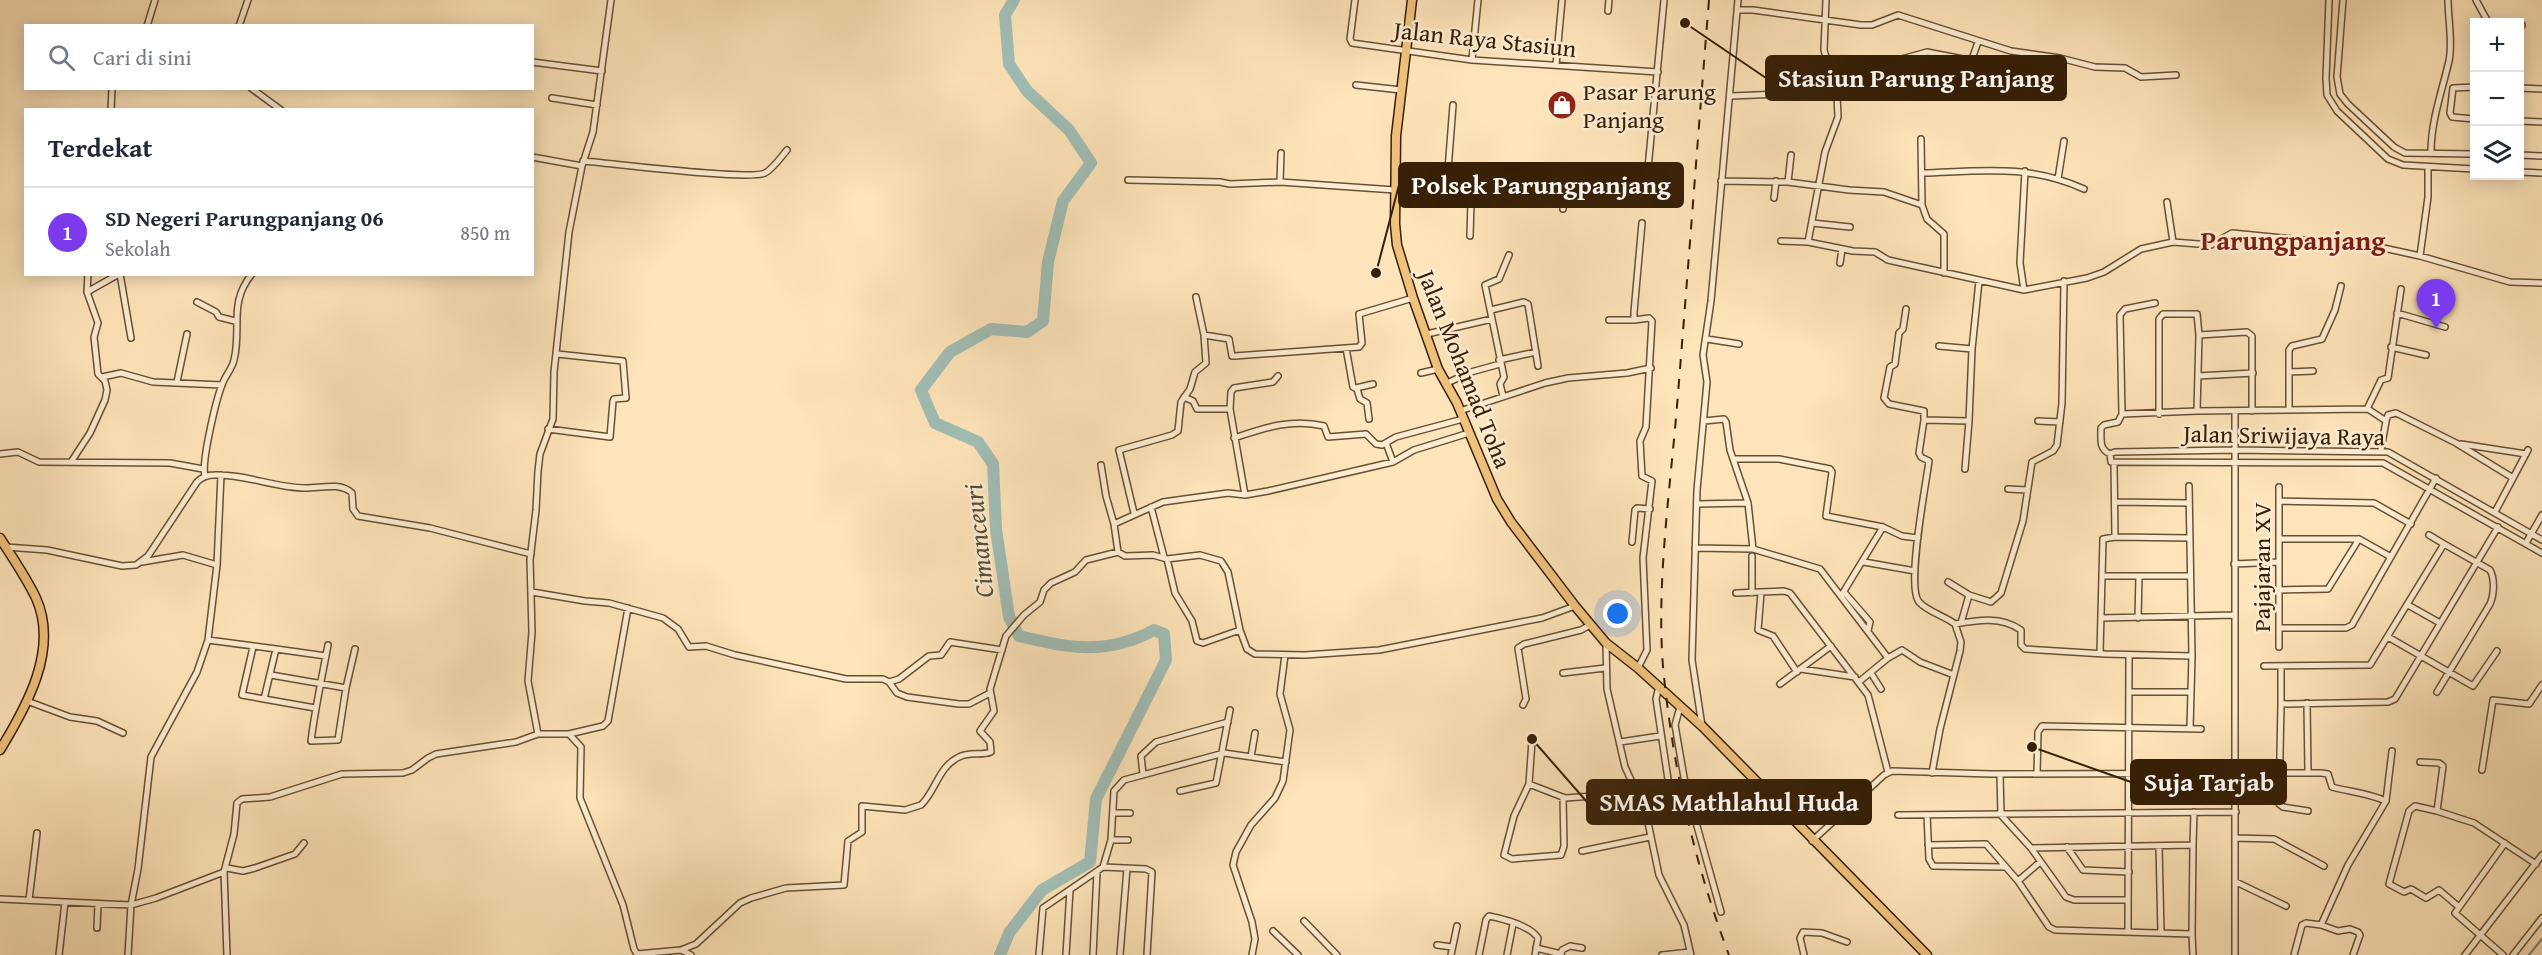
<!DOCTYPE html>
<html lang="id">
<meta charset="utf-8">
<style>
:root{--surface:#fff;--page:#f6f6f7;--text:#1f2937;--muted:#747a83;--line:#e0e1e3;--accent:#7c3aed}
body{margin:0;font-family:"Gentium Book Plus",serif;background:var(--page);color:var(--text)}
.controls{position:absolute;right:18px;top:18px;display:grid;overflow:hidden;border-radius:0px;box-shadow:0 3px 15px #0003}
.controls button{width:54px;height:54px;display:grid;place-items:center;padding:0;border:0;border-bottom:2px solid var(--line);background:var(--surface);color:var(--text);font:30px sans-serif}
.you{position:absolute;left:1618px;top:614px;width:21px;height:21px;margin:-15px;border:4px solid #fff;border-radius:50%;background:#1a73e8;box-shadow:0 0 0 9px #1a73e833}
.badge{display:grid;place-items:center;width:39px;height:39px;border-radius:50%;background:var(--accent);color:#fff;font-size:20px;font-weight:700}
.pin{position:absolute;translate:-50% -50px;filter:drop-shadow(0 2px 3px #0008)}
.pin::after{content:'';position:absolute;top:32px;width:21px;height:18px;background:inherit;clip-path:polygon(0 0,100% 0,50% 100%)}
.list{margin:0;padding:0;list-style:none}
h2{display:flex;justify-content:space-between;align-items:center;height:78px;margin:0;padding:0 24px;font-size:26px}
h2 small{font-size:20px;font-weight:400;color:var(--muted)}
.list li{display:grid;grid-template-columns:39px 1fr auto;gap:18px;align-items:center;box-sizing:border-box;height:90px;padding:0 24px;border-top:2px solid var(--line)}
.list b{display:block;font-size:22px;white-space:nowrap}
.list p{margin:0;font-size:20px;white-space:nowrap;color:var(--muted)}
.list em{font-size:20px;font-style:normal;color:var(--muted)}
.icon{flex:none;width:33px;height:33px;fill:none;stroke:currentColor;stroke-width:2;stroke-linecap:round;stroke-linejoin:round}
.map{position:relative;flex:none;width:2542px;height:955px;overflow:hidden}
.search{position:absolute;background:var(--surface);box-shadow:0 3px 15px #0003;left:24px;top:24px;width:510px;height:66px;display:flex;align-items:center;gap:15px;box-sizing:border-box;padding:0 21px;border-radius:0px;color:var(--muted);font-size:22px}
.panel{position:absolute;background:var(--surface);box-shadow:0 3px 15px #0003;left:24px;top:108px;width:510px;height:168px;border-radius:0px}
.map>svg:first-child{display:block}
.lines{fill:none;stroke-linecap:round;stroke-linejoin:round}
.stream{stroke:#767e70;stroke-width:2}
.river{stroke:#a1beb6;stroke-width:12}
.street-casing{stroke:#685033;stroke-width:8}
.primary-casing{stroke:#361f06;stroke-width:11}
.street{stroke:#feedd2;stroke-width:5}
.primary{stroke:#efc27d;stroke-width:8}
.rail{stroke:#361f06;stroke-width:2;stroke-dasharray:10 10;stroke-linecap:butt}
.labels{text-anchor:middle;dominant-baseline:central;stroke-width:5;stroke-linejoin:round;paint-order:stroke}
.street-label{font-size:24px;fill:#361f06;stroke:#feedd2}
.poi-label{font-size:24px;fill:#361f06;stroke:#feedd2;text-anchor:start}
.water-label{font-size:26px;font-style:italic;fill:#564f3b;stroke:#feedd2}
.quarter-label{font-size:27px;font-weight:bold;fill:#7a1f14;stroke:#feedd2}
.leader{fill:none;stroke:#361f06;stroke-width:2}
.callout-dot{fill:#361f06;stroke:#feedd2;stroke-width:2}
.callout{fill:#361f06;stroke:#361f06;stroke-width:2}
.callout-label{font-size:26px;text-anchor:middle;font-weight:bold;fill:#fff}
</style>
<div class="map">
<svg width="2542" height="955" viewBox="0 0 2542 955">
<rect width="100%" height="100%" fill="#fee4ba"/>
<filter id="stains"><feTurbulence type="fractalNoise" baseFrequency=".00333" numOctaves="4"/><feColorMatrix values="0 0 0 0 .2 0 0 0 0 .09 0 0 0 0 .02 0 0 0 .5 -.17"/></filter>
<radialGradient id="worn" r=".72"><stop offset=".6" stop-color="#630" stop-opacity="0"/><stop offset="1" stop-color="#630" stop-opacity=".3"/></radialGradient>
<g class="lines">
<!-- stream -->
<path class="stream" d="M2529,955L2542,939"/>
<!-- river -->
<path class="river" d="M1000,955L1009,933L1042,890L1090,862L1096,799L1166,660L1164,634L1154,630C1106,656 1070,648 1019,636L1009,617L996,529L993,464L978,442L935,423L921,390L950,352L991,329L1027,332L1043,321L1048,262L1063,201L1091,163L1069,130L1027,91L1009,64L1005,15L1014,0"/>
<!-- street casing -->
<g class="street-casing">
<path id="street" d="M1355,0L1350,39L1352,43L1472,60L1658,72
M2329,0L2326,78L2327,95L2337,111L2388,159L2403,165L2474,169
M2343,0L2337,77L2340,94L2348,104L2394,147L2405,153L2474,154
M2476,0L2488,22
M1737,10H1753L1861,25H1872L1898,15L2011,51L2060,58L2095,67L2125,68L2141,77L2176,75
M1608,11L1609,0
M2520,25H2522
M147,26L155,0
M239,26L248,0
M1472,60L1478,0
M1898,60L1927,52L1968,60L1972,59L1978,42
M532,62L602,71
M1556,65L1562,0
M1828,68L1863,72L1865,78L1885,79
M1356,85L1401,90
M2474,87L2453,88L2450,113L2452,117L2474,119
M251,88L281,110
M2520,88L2542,89
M1731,96L1835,92
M552,98L597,105
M111,110L112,88
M2520,121L2542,122
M1921,139L1922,205L1927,219L1944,234V273
M2431,152C2431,121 2442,91 2449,61C2453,42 2448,19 2448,0
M2520,155L2542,156
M532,157L582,166
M583,161C610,163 749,181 765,173C773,169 781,157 787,150
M2520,172L2542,173
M1923,173C1982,171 2028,164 2084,189
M2058,179L2064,141
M1128,180L1220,182L1230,184L1280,182L1395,190
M1721,181L1788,182L1849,190L1884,192L1922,205
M1280,182L1281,153
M1788,182L1791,155
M1447,183L1453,105
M1395,185L1645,182L1647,179L1664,0
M1774,198L1776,181
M2167,202L2173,242
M1563,209L1567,183
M1812,223L1850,227
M1470,236L1471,202L1475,183
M1781,241L1808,242L1853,251L1875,252L1888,260L2024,290L2087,278L2104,272L2141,249L2173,242L2211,245L2232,233L2343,244H2365L2420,256L2510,282L2542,283
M1808,242L1825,152L1838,117L1837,96L1824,50L1826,0
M2420,256L2428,197V167
M1840,263L1842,249
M120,274L131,338
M2024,290L2020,263L2025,171
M87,292L119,274
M197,302L216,312L219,317L235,321
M2155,303L2125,309L2120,315L2122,414L2118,422L2104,425L2101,428C2101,440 2099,449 2110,454L2111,462L2383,463L2542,553
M1906,309L1903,329L1899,333L1895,364L1890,367L1884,398L1889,404L1924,411V420
M1491,310L1524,302L1528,304L1538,366
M2397,313L2445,327
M1609,320H1634
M1427,334L1492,319
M1204,335L1229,339L1232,356H1235L1359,347L1362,343L1359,314L1413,298
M2199,335L2247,332L2252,336V411
M1707,339L1739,344
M1939,346L1972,349
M2391,347L2426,355
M1346,348L1353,387L1357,389L1360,399L1367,403L1369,419
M1499,360L1536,352
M2289,372L2313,371
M1421,373L1438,369
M2198,376L2253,373
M102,377L121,373L153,382L222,385
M177,382L187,334
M1447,383L1471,372L1500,364
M1356,388L1373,384
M1503,396L1500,384L1504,377L1485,285L1499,279L1509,255
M1184,397L1193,401L1197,409H1230L1231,392L1234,388L1273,382L1278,376
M1230,409L1245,495
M2367,409L2381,380L2388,378L2401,289
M2289,410V350L2292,346L2322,339L2335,310L2341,286
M1460,411L1545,383L1568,378L1627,373L1651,368
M2197,411L2368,409L2386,421L2381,450
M2235,411V955
M2122,414L2197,411L2199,335L2197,314H2163L2159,319V414
M1704,421L1724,419L1726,422L1730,450L1748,503L1753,549
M2038,421L2060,422
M2386,421L2388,415L2396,413L2456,443L2513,478
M548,429L610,437L613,401L614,399L626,398L623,361L557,354
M1234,438C1264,428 1292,418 1324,426L1328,437L1366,434L1376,444L1382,445L1396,437L1463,419
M1386,443L1393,462
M2461,444L2526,454
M0,454L18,452L39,462L170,463L203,469
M2110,454L2115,452L2235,450L2388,452L2542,540
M1733,459H1779L1830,469L1832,472L1826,516L1883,527L1902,536L1918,538
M71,462L90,433L105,400L107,390L105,381L98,374L94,337L98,323L87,292L88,274
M2114,463L2115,537
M1101,465L1106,496L1114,524
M1965,469L1969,421
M205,476C201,463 216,400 222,385C225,376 232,369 234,360C242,328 228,303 252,274
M2189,486L2192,656L2190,728
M2008,489L2027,490
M2280,501L2374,503L2411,524
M2115,502L2189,503
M1697,504L1748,503
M1151,507L1164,557
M2495,512L2528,450
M1134,513L1119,450L1172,435L1178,431L1181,402L1190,389L1195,372L1206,363L1204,335L1196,297
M2429,535L2444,544
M2279,539H2359L2391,557
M1632,542L1635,510L1637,508L1650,509
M2526,543L2542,515
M6,547L47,550L122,566L136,565L148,556L197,482C202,477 207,475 214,475C246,474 275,488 306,488C321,488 340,482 352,493L353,509L358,516L430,528L531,554
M1695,548L1753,549L1820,569L1888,658L1860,681
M1118,552L1114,524L1163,502L1228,493L1245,495L1268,491L1393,462L1414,450L1469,433
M1167,559L1200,555L1221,561L1228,572L1240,630
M142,562L183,555L217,565
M1864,562L1915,571
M2234,564L2279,562
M2102,576H2190
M1948,582L1969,595L1991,602L2001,593L2023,521L2032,462L2053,451L2057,445L2062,403L2064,281
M2279,590L2328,589L2359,539
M532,592L585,601L609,603L663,618L678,629L689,647L706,646L735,655L846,679H883L889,682L899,679L929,656L941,655L950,642L1002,650
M1844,592L1870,622L1868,631
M1736,593L1784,591L1790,593L1868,695L1888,772
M1752,593V556
M1761,593L1758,630L1773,636L1797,672
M1841,596L1883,527
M2408,605L2440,623
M2101,618L2234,615
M2138,618L2139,576
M1961,623L1969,595
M1955,624C1978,620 2001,616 2021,630V645L2025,649L2105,654L2192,656
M2279,628H2346L2352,625L2436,478
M2388,637L2473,686L2497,651
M208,640L276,649L264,699L242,695L253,647
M1606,643L1607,689L1625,767L1646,813L1659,875L1684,925L1691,955
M2279,647V487
M276,649L326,656
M2100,652L2103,539L2115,537L2190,538
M1888,658L1902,650L1920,662L1954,675
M2264,666L2370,665L2444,544L2490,570C2495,579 2494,595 2490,604L2437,692
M2281,666V704L2388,702L2395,699L2498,527
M1638,668L1647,650L1643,558L1652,481L1642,476L1640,441L1646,427L1652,321L1649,318L1634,320V312L1642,223
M1801,669L1855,677
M1563,673L1605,668
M1871,673L1881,689
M271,675L346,688L338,740L311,741C315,709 322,677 328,645
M889,682L897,693L907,697L959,704H969L990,693
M1780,684L1831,646
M1659,686L1656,699L1672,806
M346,688L355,649
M2129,692H2191
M264,699L315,708
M27,701L70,717L97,721L123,733
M2307,703L2308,772
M2281,704L2279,804L2283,807L2308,811
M1523,705L1526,699L1518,648L1524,644L1581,630L1590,625
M1680,707L1675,725L1685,783L1721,912
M1702,726L1692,660L1697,490L1707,382L1703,355L1711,301L1738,0
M538,734L528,681L532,632L530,560L536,510L538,471L540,454L553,419L554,372L569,232L582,166L593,132L611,0
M569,734L603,726L608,721L628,608
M1532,741L1529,784L1514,816L1504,855L1512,859L1561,855L1564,846L1563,797
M1620,742L1660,736
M1251,757L1255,733
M2420,762L2439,763L2443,766L2437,811L2474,823L2536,864
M2482,770L2493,700L2529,704L2542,685
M1932,773L1940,729L1960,651L1961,642L1955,624C1945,616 1928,612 1919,602C1906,587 1926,484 1929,461L1921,457L1919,453L1924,420L1969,421L1972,349L1979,281
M1143,774L1141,756L1156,742L1228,722
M2000,774L2001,815L2031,848L2066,897L2074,900H2128
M2037,774L2038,732L2042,726L2201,729
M1529,784L1565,798L1637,793
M1180,791L1216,783L1230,710
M2437,811L2415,806L2409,811L2389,884L2404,892L2411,889L2426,898L2439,890L2459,907
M1113,813H1130
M1898,815L2236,812
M1927,815L1929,859L1933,866L2004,867
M2235,838L2274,839L2324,866
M1111,840H1128
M1812,841L1884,775L1892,771L1991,774L2321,773L2328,774L2332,787C2351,792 2368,793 2386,801
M1928,845L1986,844L2018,881L2049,927L2055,930L2192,934L2193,845
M2159,846L2161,933
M2067,847L2083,870L2129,872
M2031,848L2193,845L2194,812
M1582,851L1650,837
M1103,867L1146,869L1152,872L1147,955
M227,868L243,871L255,868L295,854L304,843
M224,872L227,955
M2018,881L2040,862
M2236,882L2286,906
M0,899L131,905L156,898L224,872L234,834L237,803L242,799L270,797L342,774L403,773L412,770L428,758L436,754L516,742L538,734H569L581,747L580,798L623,905L634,949L637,954L681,950L696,944L740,903L751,898L786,888L844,885L848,841L862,832V806L905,810L921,805C936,791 938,767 959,757C970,751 981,756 991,752L990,742L980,731L994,711L990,689L1006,636L1024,615L1040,602L1044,590L1051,583L1075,572L1086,560L1118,552L1125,556L1153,555L1167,559L1175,593L1192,621L1197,641L1203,643L1240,630L1247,649L1255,654L1305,655L1379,650L1542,618L1575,606
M29,900L37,833
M1304,921L1337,955
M2321,925L2338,931L2350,929L2358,932L2360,935L2353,955
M97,928L98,904
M1273,931L1298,955
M2128,932L2129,655
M2192,934L2193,955
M1437,945L1452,947
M1536,948L1561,954
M681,950L691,955
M59,955L65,902
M128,955L131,905L138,869L151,757L197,672L208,640L217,565L221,475
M1039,955L1043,908L1103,867L1111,840L1114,791L1124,780L1224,753L1286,762
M1066,955L1070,890
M1093,955L1097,872
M1120,955L1127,868
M1252,955L1255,939L1252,922L1233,865L1236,852L1251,825L1275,798L1283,781L1290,730L1280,694L1285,655
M1451,955L1457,926
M1479,955L1486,920L1489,916C1504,919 1530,926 1538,938L1535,955
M1507,955L1513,924
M1561,955L1562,950L1570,946L1582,948
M1662,955L1690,952
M1804,955L1800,938L1803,932L1822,933L1847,942
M2294,955L2302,925L2306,923L2321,925L2348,865L2386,801L2392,751
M2465,955L2542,855
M2503,955L2455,913L2505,843
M2513,955L2542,918"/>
</g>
<!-- primary casing -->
<g class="primary-casing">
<path id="primary" d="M1412,0L1396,136L1395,224L1397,245L1413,298L1438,369L1457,403L1497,499L1511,522L1575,606L1606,643L1638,668L1703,727L1927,955
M0,538C12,557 26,577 36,598C59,649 27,706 0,750"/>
</g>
<!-- street -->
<use href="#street" class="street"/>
<!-- primary -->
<use href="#primary" class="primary"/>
<!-- rail -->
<path class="rail" d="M1709,0C1698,135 1688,271 1677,406C1670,492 1655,592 1664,677C1674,773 1695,865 1729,955"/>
</g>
<!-- icons -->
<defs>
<g id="shop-disc" transform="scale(1.5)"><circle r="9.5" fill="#8f2418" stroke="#feedd2"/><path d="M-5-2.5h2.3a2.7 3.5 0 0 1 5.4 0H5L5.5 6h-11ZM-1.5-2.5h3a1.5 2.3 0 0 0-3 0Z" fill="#fff"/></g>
</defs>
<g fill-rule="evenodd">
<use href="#shop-disc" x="1562" y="105"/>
</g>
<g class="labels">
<!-- street labels -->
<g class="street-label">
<text transform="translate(1485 39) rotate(6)">Jalan Raya Stasiun</text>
<text transform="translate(1465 369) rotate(68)">Jalan Mohamad Toha</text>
<text transform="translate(2284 435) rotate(1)">Jalan Sriwijaya Raya</text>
<text transform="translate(2261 567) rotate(-90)">Pajajaran XV</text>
</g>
<!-- poi labels -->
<g class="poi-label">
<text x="1583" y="91">Pasar Parung<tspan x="1583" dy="28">Panjang</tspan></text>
</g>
<!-- water labels -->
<g class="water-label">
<text transform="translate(978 541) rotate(-96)">Cimanceuri</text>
</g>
<!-- quarter labels -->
<g class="quarter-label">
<text x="2293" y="240">Parungpanjang</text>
</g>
</g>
<!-- callouts -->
<path class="leader" d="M1685 23L1766 78M1376 273L1399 185M2032 747L2131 782M1532 739L1587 802"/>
<g class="callout-dot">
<circle cx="1685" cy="23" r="6"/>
<circle cx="1376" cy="273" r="6"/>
<circle cx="2032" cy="747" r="6"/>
<circle cx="1532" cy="739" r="6"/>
</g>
<g class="callout">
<rect x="1766" y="56" width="300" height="44" rx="6"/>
<rect x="1399" y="163" width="284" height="44" rx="6"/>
<rect x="2131" y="760" width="155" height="44" rx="6"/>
<rect x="1587" y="780" width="284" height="44" rx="6"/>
</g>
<g class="callout-label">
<text x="1916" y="87">Stasiun Parung Panjang</text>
<text x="1541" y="194">Polsek Parungpanjang</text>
<text x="2209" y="791">Suja Tarjab</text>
<text x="1729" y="811">SMAS Mathlahul Huda</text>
</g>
<rect width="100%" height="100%" filter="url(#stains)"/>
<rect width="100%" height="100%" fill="url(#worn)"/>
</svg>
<div class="controls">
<button>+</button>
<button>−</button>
<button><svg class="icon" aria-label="layers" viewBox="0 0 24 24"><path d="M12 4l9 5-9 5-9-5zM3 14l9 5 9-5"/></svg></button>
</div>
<div class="you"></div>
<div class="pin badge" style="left:2436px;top:329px">1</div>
<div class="search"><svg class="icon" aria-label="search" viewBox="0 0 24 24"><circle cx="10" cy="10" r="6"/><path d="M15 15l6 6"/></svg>Cari di sini</div>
<section class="panel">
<h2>Terdekat<small></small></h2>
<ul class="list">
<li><span class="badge">1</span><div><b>SD Negeri Parungpanjang 06</b><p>Sekolah</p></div><em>850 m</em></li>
</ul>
</section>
</div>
